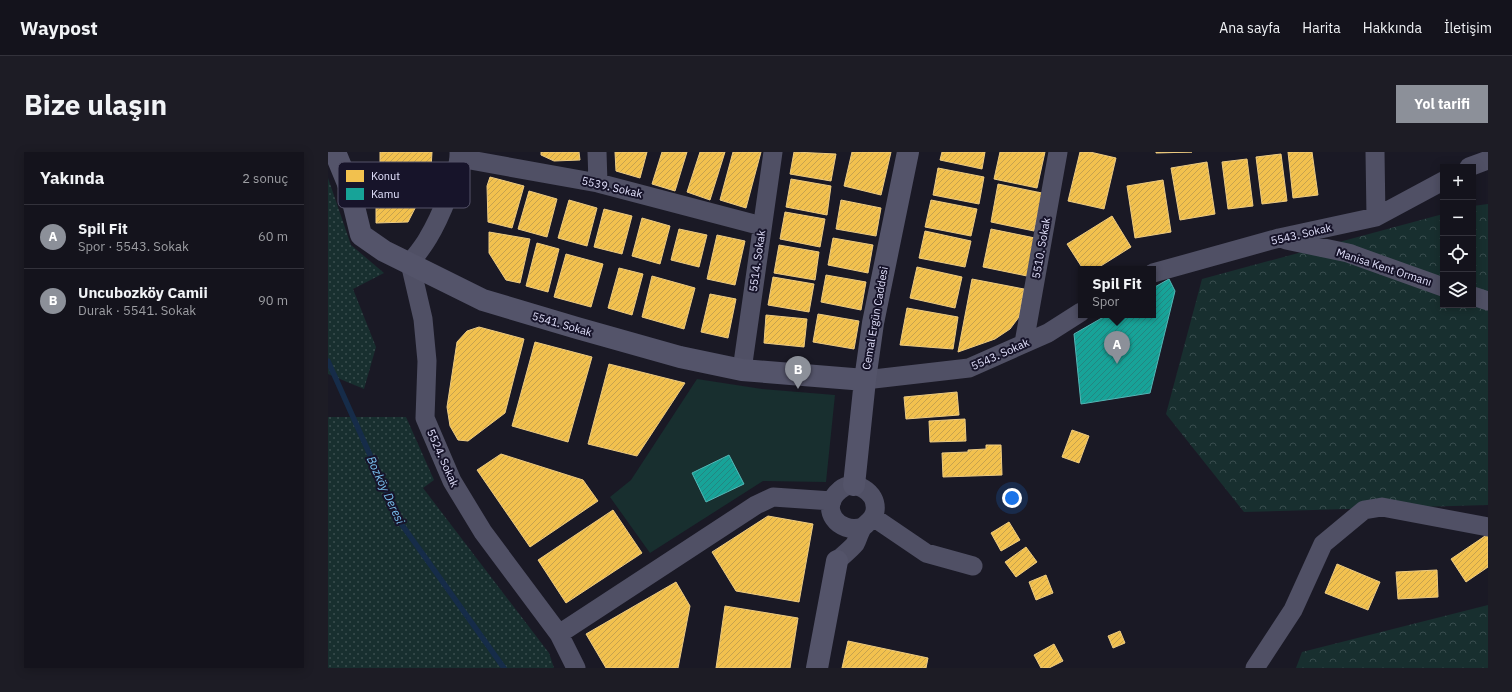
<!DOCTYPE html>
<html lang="tr">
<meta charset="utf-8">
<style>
:root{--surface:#14131c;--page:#1d1c25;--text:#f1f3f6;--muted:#9d9ea3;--line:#33323b;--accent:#8c9099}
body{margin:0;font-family:"IBM Plex Sans",sans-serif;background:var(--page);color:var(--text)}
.controls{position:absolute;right:12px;top:12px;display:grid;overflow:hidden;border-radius:0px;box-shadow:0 2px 10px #0003}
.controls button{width:36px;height:36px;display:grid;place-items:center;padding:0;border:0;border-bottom:1px solid var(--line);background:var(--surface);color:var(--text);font:20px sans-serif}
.you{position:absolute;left:684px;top:346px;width:14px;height:14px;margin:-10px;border:3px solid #fff;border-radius:50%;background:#1a73e8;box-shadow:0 0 0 6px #1a73e833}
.badge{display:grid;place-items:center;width:26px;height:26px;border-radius:50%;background:var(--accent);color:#fff;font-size:13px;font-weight:700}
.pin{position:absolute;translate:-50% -33px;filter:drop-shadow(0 1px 2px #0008)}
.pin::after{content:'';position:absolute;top:21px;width:14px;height:12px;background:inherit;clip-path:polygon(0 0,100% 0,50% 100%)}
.popup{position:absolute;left:750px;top:114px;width:78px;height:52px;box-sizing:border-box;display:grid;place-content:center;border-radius:0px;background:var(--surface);filter:drop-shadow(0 1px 3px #0005);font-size:13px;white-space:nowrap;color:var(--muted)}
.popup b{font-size:15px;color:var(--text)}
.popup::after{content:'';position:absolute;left:50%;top:100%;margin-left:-8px;border:8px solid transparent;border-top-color:var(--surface)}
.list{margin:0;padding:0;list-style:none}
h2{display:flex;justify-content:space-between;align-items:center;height:52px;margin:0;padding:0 16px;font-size:17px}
h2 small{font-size:13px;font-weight:400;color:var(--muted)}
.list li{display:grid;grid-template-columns:26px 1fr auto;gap:12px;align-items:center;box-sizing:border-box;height:64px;padding:0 16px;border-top:1px solid var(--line)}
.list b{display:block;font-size:15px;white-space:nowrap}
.list p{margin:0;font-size:13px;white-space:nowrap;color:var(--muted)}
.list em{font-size:13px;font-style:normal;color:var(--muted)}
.icon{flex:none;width:22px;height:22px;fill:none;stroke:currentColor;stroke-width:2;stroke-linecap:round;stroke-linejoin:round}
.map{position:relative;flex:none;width:1160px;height:516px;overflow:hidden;border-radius:0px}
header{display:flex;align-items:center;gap:24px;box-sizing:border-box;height:56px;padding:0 20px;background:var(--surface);border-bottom:1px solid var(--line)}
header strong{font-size:19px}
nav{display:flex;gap:22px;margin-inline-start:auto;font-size:14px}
.intro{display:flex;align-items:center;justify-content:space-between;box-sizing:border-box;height:96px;padding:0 24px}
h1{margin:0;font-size:28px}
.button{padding:10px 18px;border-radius:0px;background:var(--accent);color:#fff;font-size:14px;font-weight:700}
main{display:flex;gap:24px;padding:0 24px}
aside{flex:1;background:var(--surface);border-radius:0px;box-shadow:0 2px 10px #0003}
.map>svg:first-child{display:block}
.grass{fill:url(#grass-dots)}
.forest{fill:url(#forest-crowns)}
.park{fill:#182f2f}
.homes{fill:url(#homes-hatch);stroke:#edcb82}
.public{fill:url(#public-hatch);stroke:#54b6b6}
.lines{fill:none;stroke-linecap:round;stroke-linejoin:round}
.stream{stroke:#162c49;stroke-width:5.5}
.street{stroke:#505065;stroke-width:19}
.secondary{stroke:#54546a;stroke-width:22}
.labels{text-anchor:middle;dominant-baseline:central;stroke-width:4;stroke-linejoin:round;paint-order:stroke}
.street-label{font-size:11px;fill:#e2e1fc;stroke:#17142a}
.water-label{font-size:12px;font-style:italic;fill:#7ac1f0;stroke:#17142a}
.key{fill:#17142a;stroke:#545269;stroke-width:1}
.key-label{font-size:11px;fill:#e2e1fc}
</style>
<header>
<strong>Waypost</strong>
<nav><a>Ana sayfa</a><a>Harita</a><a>Hakkında</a><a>İletişim</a></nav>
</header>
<div class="intro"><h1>Bize ulaşın</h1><a class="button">Yol tarifi</a></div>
<main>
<aside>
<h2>Yakında<small>2 sonuç</small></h2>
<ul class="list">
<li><span class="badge">A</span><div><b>Spil Fit</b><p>Spor · 5543. Sokak</p></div><em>60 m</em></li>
<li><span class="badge">B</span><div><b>Uncubozköy Camii</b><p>Durak · 5541. Sokak</p></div><em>90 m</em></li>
</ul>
</aside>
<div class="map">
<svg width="1160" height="516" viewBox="0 0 1160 516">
<defs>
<pattern id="grass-dots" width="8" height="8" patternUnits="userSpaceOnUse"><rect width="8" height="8" fill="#182f2f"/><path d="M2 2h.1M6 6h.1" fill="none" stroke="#394d4e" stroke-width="1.8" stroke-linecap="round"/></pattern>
<pattern id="forest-crowns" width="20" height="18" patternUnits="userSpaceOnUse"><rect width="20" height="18" fill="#182f2f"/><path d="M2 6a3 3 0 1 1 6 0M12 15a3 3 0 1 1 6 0" fill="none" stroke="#394d4e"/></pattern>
<pattern id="homes-hatch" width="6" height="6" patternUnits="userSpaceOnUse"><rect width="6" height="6" fill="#f2c14e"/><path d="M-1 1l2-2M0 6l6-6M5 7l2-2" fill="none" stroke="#c6a24e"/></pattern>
<pattern id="public-hatch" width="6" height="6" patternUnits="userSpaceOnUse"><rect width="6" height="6" fill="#17a398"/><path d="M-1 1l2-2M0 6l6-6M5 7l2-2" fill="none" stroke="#248681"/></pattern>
</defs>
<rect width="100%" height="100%" fill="#1a1925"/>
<!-- grass -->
<path class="grass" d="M0,26L23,93L56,121L25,137L48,195L36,237L0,222Z
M0,265H78L106,328L95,336L221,501L226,516H0Z"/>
<!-- forest -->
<path class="forest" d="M1160,52V353L916,360L838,262L874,127L1115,62V153H1145V54Z
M1160,453V516H968L974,500Z"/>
<!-- park -->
<path class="park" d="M369,227L434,237L507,243L498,330L435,329L322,401L282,345L303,328Z"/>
<!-- homes -->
<path class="homes" d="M52,0H104L103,17L52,16Z
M213,0H251L252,8L226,9L213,3Z
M287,0H319L312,26L288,19Z
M334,0H359L347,39L324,32Z
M372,0H397L382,48L359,40Z
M405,0H433L418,56L392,48Z
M466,0L508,2L503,29L462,22Z
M524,0H563L553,43L516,34Z
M614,0H657L654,17L612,8Z
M672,0H717L709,36L666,27Z
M752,0H762L788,6L776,57L740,49Z
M828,0H864L828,1Z
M960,0H984L990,43L965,46Z
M953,2L959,49L934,52L928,5Z
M919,7L925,54L900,57L894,10Z
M879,10L887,62L852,68L843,16Z
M610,16L656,25L651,52L605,43Z
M48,25H103L80,70L48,71Z
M162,25L196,34L184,76L160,70L159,34Z
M463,27L503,34L499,63L458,55Z
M835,28L843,80L807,86L799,34Z
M670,32L714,41L706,79L663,70Z
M201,39L229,47L219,85L190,77Z
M241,48L269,56L259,94L230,86Z
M513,48L553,56L548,84L508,77Z
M603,48L649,57L643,84L597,75Z
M276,57L304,64L294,102L266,95Z
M457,60L497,67L492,95L452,87Z
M784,64L803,95L768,117H755L739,92Z
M314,66L342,74L332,112L304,104Z
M351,77L379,83L371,115L343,108Z
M663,77L707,86L699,124L655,115Z
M597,79L643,89L637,115L591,106Z
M161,80L202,87L192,131L178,128L161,101Z
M389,83L417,89L407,133L379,127Z
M505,86L545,93L540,121L500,113Z
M209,91L231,97L220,140L198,134Z
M451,93L491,100L487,128L446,121Z
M238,102L275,112L263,155L226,145Z
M589,115L634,125L627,156L582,146Z
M291,116L315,122L304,163L280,156Z
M498,123L538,130L533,158L493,150Z
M324,124L367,136L356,177L314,165Z
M445,125L486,132L481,160L440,153Z
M644,127L696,137L691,165L682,177L667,187L630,200Z
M382,142L408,147L400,186L373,180Z
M579,156L630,165L625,197L572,193Z
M490,162L531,169L526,197L485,190Z
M438,163L479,167L476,195L436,191Z
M151,175L196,187L177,261L140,289L130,288L122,274L119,255L129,190L139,179Z
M207,190L264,205L240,290L184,274Z
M281,212L357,231L309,304L260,292Z
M629,240L631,263L578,267L576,245Z
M637,267L638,289L602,290L601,269Z
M744,278L761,284L751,311L734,305Z
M658,293H673L674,323L615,325L614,301L640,300V298L658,297Z
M173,302L255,328L270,349L202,395L149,318Z
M285,358L314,401L238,451L210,408Z
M440,364L485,372L471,450L408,439L384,400Z
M681,370L692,388L673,399L663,381Z
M1160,382V415L1138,430L1123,407Z
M698,395L709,410L688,425L677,410Z
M1009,412L1052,430L1040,458L997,441Z
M1109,418L1110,445L1070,447L1068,420Z
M718,423L725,441L708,448L701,430Z
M348,430L362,454L350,516H278L258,482Z
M397,454L470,466L462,516H388Z
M792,479L797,491L785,496L780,484Z
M520,489L600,506L598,516H514Z
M726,492L735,509L721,516H713L706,503Z"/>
<!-- public -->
<path class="public" d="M841,127L847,139L822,241L753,252L746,182L779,163H825V136Z
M401,303L416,332L378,350L364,321Z"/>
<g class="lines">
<!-- stream -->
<path class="stream" d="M0,209L72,370L176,516"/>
<!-- street -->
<path class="street" d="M131,0C132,20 111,68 100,86C95,95 88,103 82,111L95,167L99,209L97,266L124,329L155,380L231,482L248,516
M269,0L270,31
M1047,0L1048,65
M131,6L270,31L434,74
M1141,15L1160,8
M958,88L1020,101L1115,135
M825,121L951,86L1048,65L1115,29
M1145,144L1160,149
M696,191L730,0
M414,218L445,0
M537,228L641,216L720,181L753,160
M545,365L598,401L645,414
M509,409C515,403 522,398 527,392C530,387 531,380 535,375C540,370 546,367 547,359C550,340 526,326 512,338C490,356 510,383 535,375
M231,482L428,353L445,345L504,349
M927,516L965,458L995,392L1036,358L1054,355L1160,375"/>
<!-- secondary -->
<path class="secondary" d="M7,0L21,34L33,83L56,99L155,148L249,176L352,205L414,218L537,228
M526,333L537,228L545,171L580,0
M489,516L509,409"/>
</g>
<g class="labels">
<!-- street labels -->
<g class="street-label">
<text transform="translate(284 35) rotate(13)">5539. Sokak</text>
<text transform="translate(973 82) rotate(-13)">5543. Sokak</text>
<text transform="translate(713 96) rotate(-80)">5510. Sokak</text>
<text transform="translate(429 109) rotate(-82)">5514. Sokak</text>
<text transform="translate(1056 115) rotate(18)">Manisa Kent Ormanı</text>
<text transform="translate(547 166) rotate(-80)">Cemal Ergün Caddesi</text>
<text transform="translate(234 172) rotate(16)">5541. Sokak</text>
<text transform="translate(672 202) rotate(-24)">5543. Sokak</text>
<text transform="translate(115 306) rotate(66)">5524. Sokak</text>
</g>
<!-- water labels -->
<g class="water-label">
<text transform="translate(58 338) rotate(65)">Bozköy Deresi</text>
</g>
</g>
<!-- legend -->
<rect x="10" y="10" width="132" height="46" rx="6" class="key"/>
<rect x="18" y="18" width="18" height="12" fill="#f2c14e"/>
<rect x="18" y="36" width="18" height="12" fill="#17a398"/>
<g class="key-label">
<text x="43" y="28">Konut</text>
<text x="43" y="46">Kamu</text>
</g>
</svg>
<div class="controls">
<button>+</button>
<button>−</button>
<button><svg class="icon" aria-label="locate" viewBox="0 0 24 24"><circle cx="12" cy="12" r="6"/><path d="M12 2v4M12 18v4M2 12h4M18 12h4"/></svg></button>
<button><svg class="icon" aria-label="layers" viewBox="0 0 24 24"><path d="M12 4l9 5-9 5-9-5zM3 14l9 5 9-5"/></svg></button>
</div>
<div class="you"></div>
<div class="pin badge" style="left:789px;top:212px">A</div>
<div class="popup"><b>Spil Fit</b>Spor</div>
<div class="pin badge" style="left:470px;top:237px">B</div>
</div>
</main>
